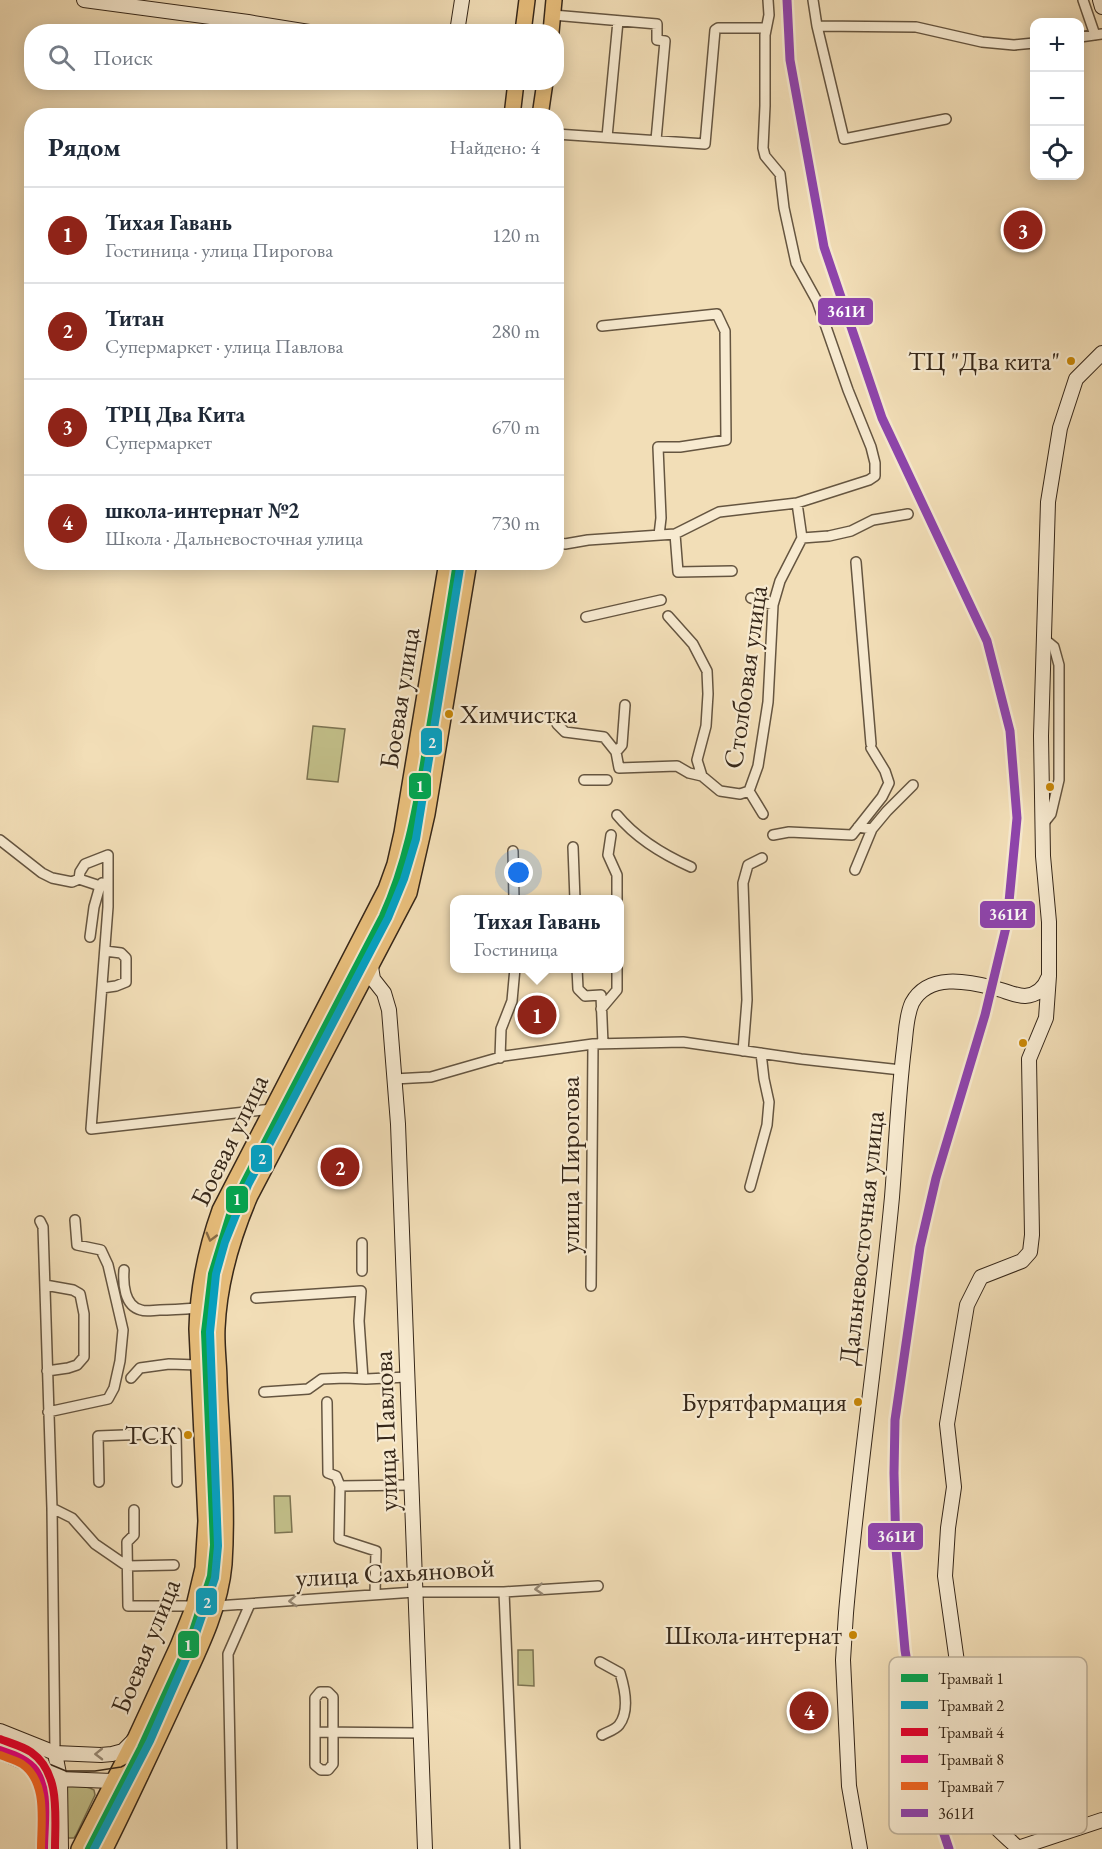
<!DOCTYPE html>
<html lang="ru">
<meta charset="utf-8">
<style>
:root{--surface:#fff;--page:#f2f2f3;--text:#1f2937;--muted:#747a83;--line:#e0e1e3;--accent:#8f2418}
body{margin:0;font-family:"EB Garamond",serif;background:var(--page);color:var(--text)}
.controls{position:absolute;right:18px;top:18px;display:grid;overflow:hidden;border-radius:12px;box-shadow:0 3px 15px #0003}
.controls button{width:54px;height:54px;display:grid;place-items:center;padding:0;border:0;border-bottom:2px solid var(--line);background:var(--surface);color:var(--text);font:30px sans-serif}
.you{position:absolute;left:519px;top:873px;width:21px;height:21px;margin:-15px;border:4px solid #fff;border-radius:50%;background:#1a73e8;box-shadow:0 0 0 9px #1a73e833}
.badge{display:grid;place-items:center;width:39px;height:39px;border-radius:50%;background:var(--accent);color:#fff;font-size:20px;font-weight:700}
.pin{position:absolute;translate:-50% -50%;border:3px solid #fff;box-shadow:0 2px 6px #0006}
.popup{position:absolute;left:450px;top:895px;width:174px;height:78px;box-sizing:border-box;display:grid;place-content:center;border-radius:12px;background:var(--surface);filter:drop-shadow(0 2px 4px #0005);font-size:20px;white-space:nowrap;color:var(--muted)}
.popup b{font-size:22px;color:var(--text)}
.popup::after{content:'';position:absolute;left:50%;top:100%;margin-left:-12px;border:12px solid transparent;border-top-color:var(--surface)}
.list{margin:0;padding:0;list-style:none}
h2{display:flex;justify-content:space-between;align-items:center;height:78px;margin:0;padding:0 24px;font-size:26px}
h2 small{font-size:20px;font-weight:400;color:var(--muted)}
.list li{display:grid;grid-template-columns:39px 1fr auto;gap:18px;align-items:center;box-sizing:border-box;height:96px;padding:0 24px;border-top:2px solid var(--line)}
.list b{display:block;font-size:22px;white-space:nowrap}
.list p{margin:0;font-size:20px;white-space:nowrap;color:var(--muted)}
.list em{font-size:20px;font-style:normal;color:var(--muted)}
.icon{flex:none;width:33px;height:33px;fill:none;stroke:currentColor;stroke-width:2;stroke-linecap:round;stroke-linejoin:round}
.map{position:relative;flex:none;width:1102px;height:1849px;overflow:hidden}
.search{position:absolute;background:var(--surface);box-shadow:0 3px 15px #0003;left:24px;top:24px;width:540px;height:66px;display:flex;align-items:center;gap:15px;box-sizing:border-box;padding:0 21px;border-radius:24px;color:var(--muted);font-size:22px}
.panel{position:absolute;background:var(--surface);box-shadow:0 3px 15px #0003;left:24px;top:108px;width:540px;height:462px;border-radius:24px}
.map>svg:first-child{display:block}
.green{fill:#c2bf89;stroke:#7c7351;stroke-width:1.5}
.lines{fill:none;stroke-linecap:round;stroke-linejoin:round}
.street-casing{stroke:#655540;stroke-width:12}
.secondary-casing{stroke:#362719;stroke-width:16}
.primary-casing{stroke:#362719;stroke-width:18}
.street{stroke:#f7ead0;stroke-width:9}
.secondary{stroke:#f7ead0;stroke-width:14}
.primary{stroke:#e9bf7c;stroke-width:15}
.tram{stroke:#362719;stroke-width:1.5}
.rail-1-casing{stroke:#f7ead0;stroke-width:14}
.rail-1{stroke:#8e44ad;stroke-width:9}
.tram-1-casing{stroke:#f7ead0;stroke-width:12}
.tram-2-casing{stroke:#f7ead0;stroke-width:12}
.tram-3-casing{stroke:#f7ead0;stroke-width:12}
.tram-4-casing{stroke:#f7ead0;stroke-width:12}
.tram-5-casing{stroke:#f7ead0;stroke-width:12}
.tram-1{stroke:#00a651;stroke-width:8}
.tram-2{stroke:#03a2c5;stroke-width:8}
.tram-3{stroke:#e4002b;stroke-width:8}
.tram-4{stroke:#e5007d;stroke-width:8}
.tram-5{stroke:#f26522;stroke-width:8}
.oneway{stroke:#876b46}
.oneway2{stroke:#968874}
.bus-dot{fill:#c78606;stroke:#f7ead0;stroke-width:2}
.labels{text-anchor:middle;dominant-baseline:central;stroke-width:4.5;stroke-linejoin:round;paint-order:stroke}
.bus-label{font-size:26px;fill:#362719;stroke:#f7ead0;text-anchor:end}
.street-label{font-size:27px;fill:#362719;stroke:#f7ead0}
.key{fill:#f7ead0;stroke:#bdb099;stroke-width:1.5}
.key-label{font-size:16px;fill:#362719}
.line-badge{stroke:#f7ead0;stroke-width:2}
.badge-label{font-size:16px;text-anchor:middle;font-weight:bold;fill:#fff}
</style>
<div class="map">
<svg width="1102" height="1849" viewBox="0 0 1102 1849">
<rect width="100%" height="100%" fill="#f2deb7"/>
<filter id="stains"><feTurbulence type="fractalNoise" baseFrequency=".00333" numOctaves="4"/><feColorMatrix values="0 0 0 0 .2 0 0 0 0 .09 0 0 0 0 .02 0 0 0 .5 -.17"/></filter>
<radialGradient id="worn" r=".72"><stop offset=".6" stop-color="#630" stop-opacity="0"/><stop offset="1" stop-color="#630" stop-opacity=".3"/></radialGradient>
<!-- green -->
<path class="green" d="M313,726L345,729L338,782L307,779Z
M290,1496L292,1532L275,1533L274,1496Z
M518,1650H533L534,1686L518,1685Z
M75,1784L90,1788L94,1790L95,1795L76,1835L74,1838H68L66,1835V1787L68,1785Z"/>
<g class="lines">
<!-- street casing -->
<g class="street-casing">
<path id="street" d="M813,0L817,26L844,139L946,119
M1083,0L1095,35
M553,15L657,24V40L665,41L656,140
M817,26L916,27L982,42L1014,45L1034,43
M1080,37L1102,34
M556,134L705,144L715,30L718,28H765
M607,137L618,21
M602,326L717,314L725,331L726,440L680,447H658L661,518L659,535
M675,534L719,512L797,503L869,480L875,476V463L871,447L848,390L817,301L796,263L784,208L780,174L765,156L763,148L765,106V35L769,15L768,0
M802,538L829,536L851,531L873,520L908,514
M556,542L565,544L588,540L675,534L678,572L732,571
M856,562L871,744
M751,598L773,605
M668,616L693,644L707,671L708,694L706,726L697,760L702,776
M586,617L661,600
M557,724L565,732L604,737L616,752L619,768L677,766L689,773L702,776L720,791L740,794L749,791L758,766L768,702L773,605L780,581L802,538L797,503
M616,752L622,745L625,705
M584,780H607
M749,791L763,814
M617,815C636,838 664,855 691,867
M1043,824L1051,814L1059,780V665L1054,647L1043,638
M858,827L872,829L887,811L913,785
M611,835L608,855L617,875V900
M773,835L789,832L852,835L882,797L889,783L885,771L871,748
M0,840L42,873L52,878L72,882L79,879L100,886
M573,847L575,900
M513,851L514,900
M855,870L872,829
M79,879L80,872L85,864L108,855V907L91,1129L272,1109
M90,937L94,907L100,886L102,883
M577,968L578,989L585,996L601,995L603,1044
M102,988L116,986L126,982V958L121,953L105,951
M601,1009L617,990V968
M743,1051L747,1000L743,883L748,865L762,858
M500,1058L501,1029L512,1001L515,968
M394,1079L431,1077L504,1056L593,1044L683,1042L801,1059L901,1070
M750,1187L767,1125L769,1102L764,1079L761,1053
M40,1221L43,1227L52,1508L55,1753
M362,1243V1271
M124,1270C123,1283 124,1306 141,1310C146,1312 154,1310 160,1310C172,1310 185,1309 198,1308
M45,1285L73,1290L80,1294L84,1314V1357L77,1365L68,1368L47,1371
M591,1286L593,1044
M256,1298L361,1291L359,1321L363,1379
M131,1378L140,1368L169,1364L198,1365
M264,1392L308,1389L322,1379L345,1378L366,1379L407,1377
M327,1402L328,1473L336,1476L340,1486
M48,1412L108,1399L114,1388L120,1361L123,1330L108,1265L101,1250L77,1245L75,1220
M99,1482L98,1436L176,1433L177,1482
M52,1508L72,1518L95,1544L127,1566L174,1565
M134,1510V1535L127,1542L128,1606H216L415,1592H504L598,1586
M504,1592L515,1849
M375,1594L376,1551L339,1539L340,1486L411,1485
M600,1662L620,1673C625,1689 630,1711 619,1725C615,1730 607,1732 602,1735
M320,1692H328L333,1697V1764L328,1770H321L315,1765V1698Z
M316,1732L420,1733
M1023,1772C1033,1801 1036,1812 1058,1835
M232,1849L228,1654L250,1604"/>
</g>
<!-- secondary casing -->
<g class="secondary-casing">
<path id="secondary" d="M84,0L248,22L309,32
M1100,0L1102,7
M457,32L462,0
M1102,353L1076,379L1060,428L1048,502L1041,736L1043,856L1049,922V976L1046,1018L1029,1059L1032,1235L1030,1252L1022,1261L981,1277L967,1305L947,1424L954,1487L948,1528L945,1576L975,1791C980,1817 999,1830 1018,1848L1102,1820
M371,967L373,979L384,993L389,1010L398,1124L425,1849
M0,1731L55,1753L101,1755L112,1754L123,1751L133,1741
M0,1752L43,1770L60,1779L112,1781L141,1775
M55,1753L60,1779L61,1849
M32,1767L38,1772L44,1785L45,1849
M860,1849L849,1786L843,1660L846,1613C858,1474 879,1336 892,1197C896,1147 898,1097 904,1048C906,1033 906,1016 912,1003C928,973 967,981 994,988C1004,990 1015,996 1025,996C1037,995 1044,989 1048,978"/>
</g>
<!-- primary casing -->
<g class="primary-casing">
<path id="primary" d="M523,32L527,0
M551,32L554,0
M512,116L516,82
M540,116L545,82
M79,1849L136,1737L178,1646L194,1606L203,1568L206,1521L197,1329C198,1288 206,1249 220,1210L386,889L395,864L402,833L447,562
M105,1849C131,1797 155,1745 179,1693C198,1652 220,1610 224,1564C228,1504 222,1443 219,1382C219,1364 216,1346 217,1328C219,1281 232,1238 250,1196L409,893L427,814L469,562"/>
</g>
<!-- street -->
<use href="#street" class="street"/>
<!-- secondary -->
<use href="#secondary" class="secondary"/>
<!-- primary -->
<use href="#primary" class="primary"/>
<!-- tram -->
<path class="tram" d="M30,1756L66,1771H95L121,1767L135,1760L146,1748"/>
<!-- rail-1 casing -->
<g class="rail-1-casing">
<path id="rail-1" d="M787,0L790,60L824,247L882,418L987,641L1010,731L1017,818L1007,923L985,1015L936,1178L920,1247L895,1420L894,1473L896,1549L905,1650L920,1743L938,1816L949,1849"/>
</g>
<!-- rail-1 -->
<use href="#rail-1" class="rail-1"/>
<!-- tram-1 casing -->
<g class="tram-1-casing">
<path id="tram-1" d="M89,1849L141,1748L189,1643L211,1576L214,1545L205,1332L212,1274L230,1215L244,1183L383,916C406,865 416,812 425,757C436,692 447,627 457,562"/>
</g>
<!-- tram-2 casing -->
<g class="tram-2-casing">
<path id="tram-2" d="M94,1849L150,1741L192,1645L215,1578L218,1546L210,1332L216,1274L225,1242L248,1185L388,918L404,879L416,839L461,562"/>
</g>
<!-- tram-3 casing -->
<g class="tram-3-casing">
<path id="tram-3" d="M0,1739C10,1743 22,1746 31,1752C61,1773 55,1816 55,1849"/>
</g>
<!-- tram-4 casing -->
<g class="tram-4-casing">
<path id="tram-4" d="M0,1750C12,1754 24,1758 33,1767C51,1787 44,1824 44,1849"/>
</g>
<!-- tram-5 casing -->
<g class="tram-5-casing">
<path id="tram-5" d="M0,1755C7,1758 15,1760 22,1764C48,1782 41,1822 41,1849"/>
</g>
<!-- tram-1 -->
<use href="#tram-1" class="tram-1"/>
<!-- tram-2 -->
<use href="#tram-2" class="tram-2"/>
<!-- tram-3 -->
<use href="#tram-3" class="tram-3"/>
<!-- tram-4 -->
<use href="#tram-4" class="tram-4"/>
<!-- tram-5 -->
<use href="#tram-5" class="tram-5"/>
</g>
<!-- one-way arrows -->
<defs><path id="oneway-chevron" d="M-2-3.5L2.5 0L-2 3.5" fill="none" stroke-width="1.6" stroke-linecap="round" stroke-linejoin="round" transform="scale(1.5)"/></defs>
<use class="oneway" href="#oneway-chevron" transform="translate(211 1237) rotate(105)"/>
<g class="oneway2">
<use href="#oneway-chevron" transform="translate(539 1589) rotate(176)"/>
<use href="#oneway-chevron" transform="translate(293 1601) rotate(176)"/>
<use href="#oneway-chevron" transform="translate(99 1754) rotate(179)"/>
</g>
<!-- markers -->
<g class="bus-dot">
<circle cx="1071" cy="361" r="5"/>
<circle cx="449" cy="714" r="5"/>
<circle cx="1050" cy="787" r="5"/>
<circle cx="1023" cy="1043" r="5"/>
<circle cx="858" cy="1402" r="5"/>
<circle cx="188" cy="1435" r="5"/>
<circle cx="853" cy="1635" r="5"/>
</g>
<g class="labels">
<!-- bus labels -->
<g class="bus-label">
<text x="1060" y="361">ТЦ "Два кита"</text>
<text x="460" y="714" text-anchor="start">Химчистка</text>
<text x="847" y="1402">Бурятфармация</text>
<text x="177" y="1435">ТСК</text>
<text x="842" y="1635">Школа-интернат</text>
</g>
<!-- street labels -->
<g class="street-label">
<text transform="translate(745 677) rotate(-82)">Столбовая улица</text>
<text transform="translate(399 698) rotate(-81)">Боевая улица</text>
<text transform="translate(229 1140) rotate(-64)">Боевая улица</text>
<text transform="translate(569 1165) rotate(-90)">улица Пирогова</text>
<text transform="translate(861 1238) rotate(-84)">Дальневосточная улица</text>
<text transform="translate(385 1431) rotate(-92)">улица Павлова</text>
<text transform="translate(395 1572) rotate(-3)">улица Сахьяновой</text>
<text transform="translate(145 1646) rotate(-68)">Боевая улица</text>
</g>
</g>
<!-- legend -->
<rect x="889" y="1657" width="198" height="177" rx="9" class="key"/>
<rect x="901" y="1674" width="27" height="8" fill="#00a651"/>
<rect x="901" y="1701" width="27" height="8" fill="#03a2c5"/>
<rect x="901" y="1728" width="27" height="8" fill="#e4002b"/>
<rect x="901" y="1755" width="27" height="8" fill="#e5007d"/>
<rect x="901" y="1782" width="27" height="8" fill="#f26522"/>
<rect x="901" y="1809" width="27" height="8" fill="#8e44ad"/>
<g class="key-label">
<text x="938" y="1684">Трамвай 1</text>
<text x="938" y="1711">Трамвай 2</text>
<text x="938" y="1738">Трамвай 4</text>
<text x="938" y="1765">Трамвай 8</text>
<text x="938" y="1792">Трамвай 7</text>
<text x="938" y="1819">361И</text>
</g>
<g class="line-badge">
<rect x="817" y="297" width="57" height="29" rx="6" fill="#8e44ad"/>
<rect x="420" y="727" width="23" height="29" rx="6" fill="#03a2c5"/>
<rect x="408" y="772" width="24" height="28" rx="6" fill="#00a651"/>
<rect x="979" y="900" width="57" height="29" rx="6" fill="#8e44ad"/>
<rect x="250" y="1144" width="23" height="29" rx="6" fill="#03a2c5"/>
<rect x="225" y="1185" width="24" height="29" rx="6" fill="#00a651"/>
<rect x="867" y="1522" width="57" height="29" rx="6" fill="#8e44ad"/>
<rect x="195" y="1587" width="23" height="29" rx="6" fill="#03a2c5"/>
<rect x="177" y="1630" width="23" height="29" rx="6" fill="#00a651"/>
</g>
<g class="badge-label">
<text x="846" y="317">361И</text>
<text x="432" y="748">2</text>
<text x="420" y="792">1</text>
<text x="1008" y="920">361И</text>
<text x="262" y="1164">2</text>
<text x="237" y="1205">1</text>
<text x="896" y="1542">361И</text>
<text x="207" y="1608">2</text>
<text x="188" y="1651">1</text>
</g>
<rect width="100%" height="100%" filter="url(#stains)"/>
<rect width="100%" height="100%" fill="url(#worn)"/>
</svg>
<div class="controls">
<button>+</button>
<button>−</button>
<button><svg class="icon" aria-label="locate" viewBox="0 0 24 24"><circle cx="12" cy="12" r="6"/><path d="M12 2v4M12 18v4M2 12h4M18 12h4"/></svg></button>
</div>
<div class="you"></div>
<div class="pin badge" style="left:537px;top:1015px">1</div>
<div class="popup"><b>Тихая Гавань</b>Гостиница</div>
<div class="pin badge" style="left:340px;top:1167px">2</div>
<div class="pin badge" style="left:1023px;top:230px">3</div>
<div class="pin badge" style="left:809px;top:1711px">4</div>
<div class="search"><svg class="icon" aria-label="search" viewBox="0 0 24 24"><circle cx="10" cy="10" r="6"/><path d="M15 15l6 6"/></svg>Поиск</div>
<section class="panel">
<h2>Рядом<small>Найдено: 4</small></h2>
<ul class="list">
<li><span class="badge">1</span><div><b>Тихая Гавань</b><p>Гостиница · улица Пирогова</p></div><em>120 m</em></li>
<li><span class="badge">2</span><div><b>Титан</b><p>Супермаркет · улица Павлова</p></div><em>280 m</em></li>
<li><span class="badge">3</span><div><b>ТРЦ Два Кита</b><p>Супермаркет</p></div><em>670 m</em></li>
<li><span class="badge">4</span><div><b>школа-интернат №2</b><p>Школа · Дальневосточная улица</p></div><em>730 m</em></li>
</ul>
</section>
</div>
